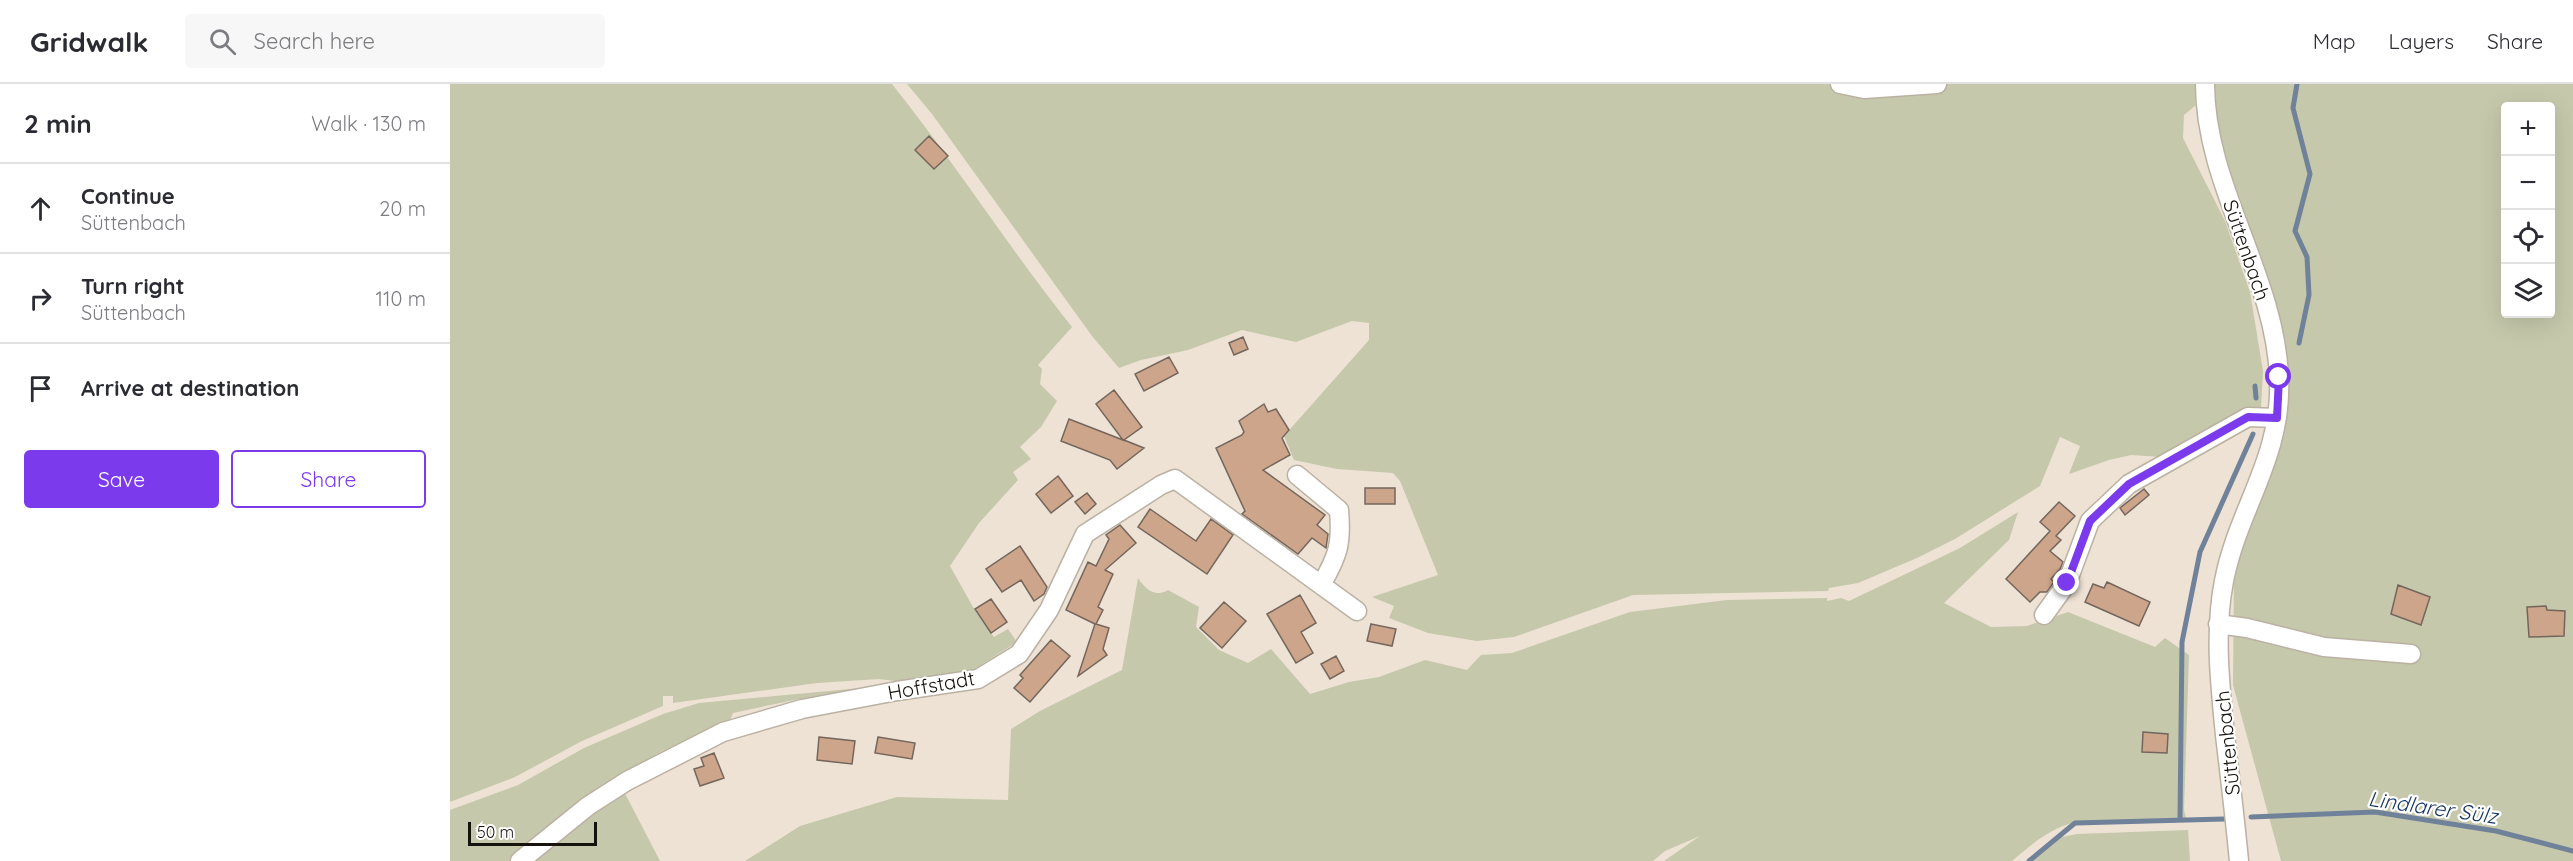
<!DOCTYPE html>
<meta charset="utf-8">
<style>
:root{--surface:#fff;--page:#f7f7f7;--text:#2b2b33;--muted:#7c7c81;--line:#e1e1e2;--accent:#7c3aed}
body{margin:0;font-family:Quicksand,sans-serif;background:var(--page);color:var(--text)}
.controls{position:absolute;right:18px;top:18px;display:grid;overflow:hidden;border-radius:6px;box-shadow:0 6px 24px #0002}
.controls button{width:54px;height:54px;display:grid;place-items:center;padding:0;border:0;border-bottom:2px solid var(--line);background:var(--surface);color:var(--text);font:30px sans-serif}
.scale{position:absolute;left:18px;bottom:15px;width:129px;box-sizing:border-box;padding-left:6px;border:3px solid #16120d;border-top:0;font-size:16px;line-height:21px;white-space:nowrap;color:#16120d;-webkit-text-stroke:4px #fff;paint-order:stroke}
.stop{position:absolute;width:18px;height:18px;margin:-14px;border:4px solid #7c3aed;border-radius:50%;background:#fff}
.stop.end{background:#7c3aed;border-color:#fff;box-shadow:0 2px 6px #0008}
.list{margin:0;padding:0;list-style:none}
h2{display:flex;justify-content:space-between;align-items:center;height:78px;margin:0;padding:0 24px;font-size:26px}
h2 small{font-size:20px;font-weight:400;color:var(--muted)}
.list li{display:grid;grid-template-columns:39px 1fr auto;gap:18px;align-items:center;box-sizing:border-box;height:90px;padding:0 24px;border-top:2px solid var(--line)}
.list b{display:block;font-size:22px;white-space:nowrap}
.list p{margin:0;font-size:20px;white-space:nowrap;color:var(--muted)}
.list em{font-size:20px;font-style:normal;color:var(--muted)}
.actions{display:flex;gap:12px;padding:18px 24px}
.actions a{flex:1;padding:14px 0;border:2px solid var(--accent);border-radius:6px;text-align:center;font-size:21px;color:var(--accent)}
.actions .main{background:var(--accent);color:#fff}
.icon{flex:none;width:33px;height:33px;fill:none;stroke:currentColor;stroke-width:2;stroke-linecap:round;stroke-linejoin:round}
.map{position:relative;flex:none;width:2123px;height:777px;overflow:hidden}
header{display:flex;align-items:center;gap:36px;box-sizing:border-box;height:84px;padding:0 30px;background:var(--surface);border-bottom:2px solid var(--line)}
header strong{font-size:28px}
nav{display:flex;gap:33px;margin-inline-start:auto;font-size:21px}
.search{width:420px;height:54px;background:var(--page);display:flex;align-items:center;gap:15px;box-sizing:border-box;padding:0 21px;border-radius:6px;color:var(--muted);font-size:22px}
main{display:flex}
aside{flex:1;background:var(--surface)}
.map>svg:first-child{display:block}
.green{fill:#c5c8ab;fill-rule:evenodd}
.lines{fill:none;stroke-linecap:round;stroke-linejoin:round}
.stream{stroke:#70819a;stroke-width:5}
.building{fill:#cda58a;stroke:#74665d;stroke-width:1.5}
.minor-casing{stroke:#bbb1a3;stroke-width:21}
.minor{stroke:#fff;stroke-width:18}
.route{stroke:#7c3aed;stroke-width:8}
.labels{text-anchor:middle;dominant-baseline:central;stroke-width:4.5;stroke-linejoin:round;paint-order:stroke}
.street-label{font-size:20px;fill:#16120d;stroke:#fff}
.water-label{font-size:21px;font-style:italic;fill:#143664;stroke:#fff}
</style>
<header>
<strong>Gridwalk</strong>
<div class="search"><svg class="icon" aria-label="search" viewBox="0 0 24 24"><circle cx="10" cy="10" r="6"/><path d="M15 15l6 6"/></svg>Search here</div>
<nav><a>Map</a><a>Layers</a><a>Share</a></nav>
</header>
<main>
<aside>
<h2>2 min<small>Walk · 130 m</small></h2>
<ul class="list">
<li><svg class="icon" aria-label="ahead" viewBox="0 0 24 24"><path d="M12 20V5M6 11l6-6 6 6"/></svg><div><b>Continue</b><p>Süttenbach</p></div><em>20 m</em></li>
<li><svg class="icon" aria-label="right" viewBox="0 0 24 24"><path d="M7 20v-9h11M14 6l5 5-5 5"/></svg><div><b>Turn right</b><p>Süttenbach</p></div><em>110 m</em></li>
<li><svg class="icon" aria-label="arrive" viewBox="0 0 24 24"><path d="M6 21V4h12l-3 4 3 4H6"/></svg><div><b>Arrive at destination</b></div></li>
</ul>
<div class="actions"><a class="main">Save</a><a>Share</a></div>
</aside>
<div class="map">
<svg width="2123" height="777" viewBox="0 0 2123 777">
<rect width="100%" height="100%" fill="#ede2d4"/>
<!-- green -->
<path class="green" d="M0,0H442C505,79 559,164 622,243L588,281L592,285L590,300L607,317L591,343L570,363L581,375L563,388L568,396L529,439L500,482L523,523L544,553L558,545L567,558L523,586L484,602L429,595L367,599L223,619V612H213V622L132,657L65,693L0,718Z
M457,0H1746L1745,22L1734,31L1733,54L1775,137L1800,208L1813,287L1811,324L1712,373L1681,371L1659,376L1619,390L1630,362L1610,353L1590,402L1505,455L1467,474L1408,499L1379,504L1378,507L1183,511L1064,553L1027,557L978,549L939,534L944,522L922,513L988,491L950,397L943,389L887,385L844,376L834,352L919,256V239L902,237L846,258L792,246L738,266L691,276L669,284L642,252L482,30Z
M1759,0H2123V777H1831L1783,601L1784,485L1836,311L1782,103ZM2056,22H2100V230H2056Z
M1568,428L1559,456L1494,519L1541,543L1577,542L1618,528L1705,563L1715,554L1739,571L1734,726L1736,734L1625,738C1599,745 1582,760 1562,777H1214L1250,752L1215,767L1203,777H295L350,742L447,713L558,716L561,645L590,627L672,586L688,494C695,505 705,514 718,506L749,523L746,543L769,566L798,579L821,565L860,610L899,598L929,593L975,576L1017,586L1031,571L1062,569L1180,528L1277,516L1377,514V517L1391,514L1399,517L1510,464Z
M443,601L359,619L349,615L283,629L279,639L212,667L167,694L210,777H0V726L68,701L134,664L213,630L249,619Z
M1738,746L1740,777H1579L1612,753L1627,750Z"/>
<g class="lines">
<!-- stream -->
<path class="stream" d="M1847,0L1843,24L1860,90L1845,147L1857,173L1859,211L1849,259
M1805,302L1806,314
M1801,733L1925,728L2046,747L2123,767
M1730,736L1732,558L1750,468L1803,350
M1579,777L1625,739L1774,735"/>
</g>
<!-- building -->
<path class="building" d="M479,52L498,72L484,85L465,66Z
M793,253L798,265L784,271L779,259Z
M719,273L728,289L694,307L685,290Z
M664,306L692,343L674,356L694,364L667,385L660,376L611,357L619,335L673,356L646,320Z
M814,320L818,328L826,325L839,346L832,354L840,371L813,386L875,431L867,441L878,450L876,464L862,454L848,470L792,430L795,427L766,364L792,351L794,348L789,337Z
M608,392L623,412L601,429L586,410Z
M915,404H945V420H915Z
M1694,405L1699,411L1675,431L1670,424Z
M637,409L646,420L635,430L625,418Z
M1609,418L1625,432L1606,452L1611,456L1600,467L1613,478L1610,485L1601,495L1604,498L1597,508H1590L1580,518L1556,495L1600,447L1590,438Z
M700,425L746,457L761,435L783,451L757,490L688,443Z
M670,441L686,459L655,486L663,490L648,523L653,526L646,540L659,544L653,565L657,571L628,592L645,540L616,526L638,478L646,482L659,455L656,451Z
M570,462L597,503L594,510L584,517L571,496L552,508L536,485Z
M1657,498L1700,518L1689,542L1635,518L1643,500L1654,504Z
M1948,501L1980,513L1971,541L1941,530Z
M850,511L866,539L851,548L863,569L846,579L817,530Z
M541,515L557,538L541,549L525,525Z
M774,518L796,537L772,564L750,544Z
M2096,522L2097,526L2115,527L2114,552L2079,553L2077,523Z
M921,540L946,545L942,562L917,557Z
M601,556L620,572L580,618L564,604L573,594L570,591Z
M886,572L894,587L880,595L871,580Z
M1693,648L1718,650L1717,669L1692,668Z
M369,653L405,657L402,680L367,676Z
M428,653L465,659L462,675L425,669Z
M264,669L274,694L250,702L244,685L254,682L251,674Z"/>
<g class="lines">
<!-- minor casing -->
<g class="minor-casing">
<path id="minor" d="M1390,0L1414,5L1487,0
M1755,0C1755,102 1825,191 1829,293C1833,373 1788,424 1774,497C1764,548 1770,600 1775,651C1780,693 1785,735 1789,777
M847,391L889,426C892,460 888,472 871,501
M1594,531L1617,499L1640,437L1679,400L1798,333L1827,334
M1768,540L1797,544L1874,563L1961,570
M70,777L138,722L177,697L273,648L352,625L447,607L528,595L569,570L599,526L635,450L711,401L725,395L907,527"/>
</g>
<!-- minor -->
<use href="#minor" class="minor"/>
</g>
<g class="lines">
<!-- route -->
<path class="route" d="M1617,499L1640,437L1679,400L1798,333L1827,334L1829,293"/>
</g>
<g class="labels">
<!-- street labels -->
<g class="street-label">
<text transform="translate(1797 166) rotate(71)">Süttenbach</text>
<text transform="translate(481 601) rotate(-10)">Hoffstadt</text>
<text transform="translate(1777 659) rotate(-96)">Süttenbach</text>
</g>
<!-- water labels -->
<g class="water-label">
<text transform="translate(1983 723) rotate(8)">Lindlarer Sülz</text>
</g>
</g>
</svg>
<div class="controls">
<button>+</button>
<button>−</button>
<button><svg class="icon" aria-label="locate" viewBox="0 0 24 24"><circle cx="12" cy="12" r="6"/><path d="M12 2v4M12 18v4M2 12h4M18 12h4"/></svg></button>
<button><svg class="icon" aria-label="layers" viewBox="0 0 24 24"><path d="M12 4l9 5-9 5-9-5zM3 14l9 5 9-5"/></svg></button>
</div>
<div class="scale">50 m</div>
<div class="stop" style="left:1829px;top:293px"></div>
<div class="stop end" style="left:1617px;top:499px"></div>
</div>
</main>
